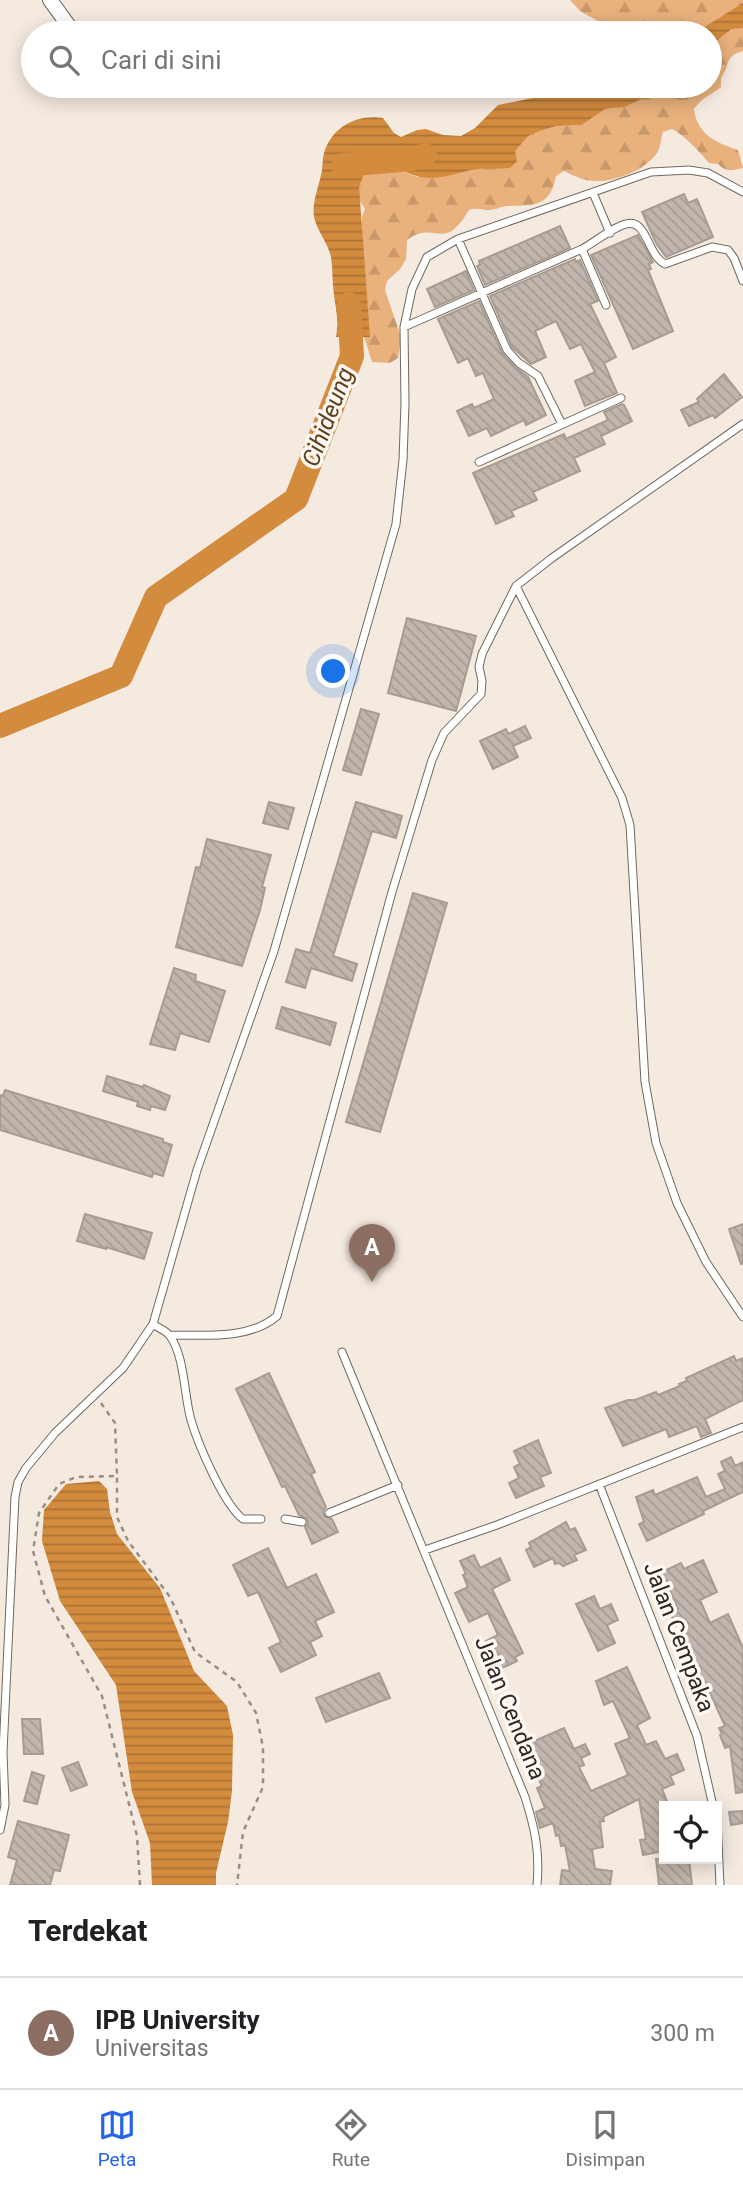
<!DOCTYPE html>
<html lang="id">
<style>
:root{--surface:#fff;--page:#f2f2f2;--text:#202124;--muted:#757577;--line:#e0e0e0;--accent:#2563eb}
body{margin:0;font-family:Roboto,sans-serif;background:var(--page);color:var(--text)}
.controls{position:absolute;right:21px;bottom:21px;display:grid;overflow:hidden;border-radius:0px;box-shadow:0 4px 18px #0003}
.controls button{width:63px;height:63px;display:grid;place-items:center;padding:0;border:0;border-bottom:2px solid var(--line);background:var(--surface);color:var(--text);font:35px sans-serif}
.you{position:absolute;left:334px;top:672px;width:24px;height:24px;margin:-18px;border:5px solid #fff;border-radius:50%;background:#1a73e8;box-shadow:0 0 0 10px #1a73e833}
.badge{display:grid;place-items:center;width:46px;height:46px;border-radius:50%;background:var(--accent);color:#fff;font-size:23px;font-weight:700}
.pin{position:absolute;translate:-50% -58px;filter:drop-shadow(0 2px 4px #0008)}
.pin::after{content:'';position:absolute;top:37px;width:24px;height:21px;background:inherit;clip-path:polygon(0 0,100% 0,50% 100%)}
.list{margin:0;padding:0;list-style:none}
h2{display:flex;justify-content:space-between;align-items:center;height:91px;margin:0;padding:0 28px;font-size:30px}
h2 small{font-size:23px;font-weight:400;color:var(--muted)}
.list li{display:grid;grid-template-columns:46px 1fr auto;gap:21px;align-items:center;box-sizing:border-box;height:112px;padding:0 28px;border-top:2px solid var(--line)}
.list b{display:block;font-size:26px;white-space:nowrap}
.list p{margin:0;font-size:23px;white-space:nowrap;color:var(--muted)}
.list em{font-size:23px;font-style:normal;color:var(--muted)}
.icon{flex:none;width:38px;height:38px;fill:none;stroke:currentColor;stroke-width:2;stroke-linecap:round;stroke-linejoin:round}
.map{position:relative;flex:none;width:743px;height:1885px;overflow:hidden}
.search{position:absolute;background:var(--surface);box-shadow:0 4px 18px #0003;left:21px;right:21px;top:21px;height:77px;display:flex;align-items:center;gap:18px;box-sizing:border-box;padding:0 24px;border-radius:38px;color:var(--muted);font-size:26px}
.sheet{height:203px;background:var(--surface)}
nav{display:flex;justify-content:space-around;align-items:center;box-sizing:border-box;height:98px;border-top:2px solid var(--line);background:var(--surface);font-size:19px;color:var(--muted)}
nav a{display:grid;justify-items:center;gap:4px}
nav .on{color:var(--accent)}
.map>svg:first-child{display:block}
.forest{fill:url(#forest-firs)}
.water{fill:url(#water-rules)}
.lines{fill:none;stroke-linecap:round;stroke-linejoin:round}
.river{stroke:#d38b3e;stroke-width:24}
.building{fill:url(#building-back-hatch);stroke:#a69c92;stroke-width:2}
.lane-casing{stroke:#71685f;stroke-width:9}
.street-casing{stroke:#71685f;stroke-width:16}
.path{stroke:#968e87;stroke-width:2.5;stroke-dasharray:5 5;stroke-linecap:butt}
.lane{stroke:#fff;stroke-width:7}
.street{stroke:#fff;stroke-width:14}
.labels{text-anchor:middle;dominant-baseline:central;stroke-width:7;stroke-linejoin:round;paint-order:stroke}
.street-label{font-size:23px;fill:#2c2824;stroke:#fff8f2}
.water-label{font-size:24px;font-style:italic;fill:#5e3f20;stroke:#fff8f2}
</style>
<div class="map">
<svg width="743" height="1885" viewBox="0 0 743 1885">
<defs>
<pattern id="forest-firs" width="22" height="20" patternUnits="userSpaceOnUse" patternTransform="scale(1.75)"><rect width="22" height="20" fill="#e9b17c"/><path d="M5 1l3.5 6h-7zM16 11l3.5 6h-7z" fill="#c8986b"/></pattern>
<pattern id="water-rules" width="6" height="5" patternUnits="userSpaceOnUse" patternTransform="scale(1.75)"><rect width="6" height="5" fill="#d38b3e"/><path d="M0 2.5h6" fill="none" stroke="#ab7234"/></pattern>
<pattern id="building-back-hatch" width="6" height="6" patternUnits="userSpaceOnUse" patternTransform="scale(1.75)"><rect width="6" height="6" fill="#c1b6ad"/><path d="M-1 5l2 2M0 0l6 6M5-1l2 2" fill="none" stroke="#a69c95"/></pattern>
</defs>
<rect width="100%" height="100%" fill="#f5eae0"/>
<!-- forest -->
<path class="forest" d="M570,0H743V9L696,33H619L580,11Z
M743,21V51C723,57 731,65 721,78V87C709,97 706,94 694,109C697,135 717,143 738,150L743,168C732,170 727,173 718,164L709,163C700,152 684,135 672,129L663,132C661,138 661,144 659,149C651,168 616,182 596,181C584,181 574,176 564,171L556,176C550,208 533,205 507,206C500,207 492,211 485,210C478,209 476,208 469,210C443,254 435,219 407,240L406,259L401,268L387,281L385,290L401,337L398,358L390,363L372,362L362,330V217L365,209L353,191C375,156 382,162 417,177L508,144L528,131L537,132L556,126L582,125L605,109L615,108L664,86H710V46Z"/>
<!-- water -->
<path class="water" d="M743,3V28L732,29L710,46V33H695Z
M582,86H670L624,107L605,109L582,125L556,126L537,132L528,136L515,151L517,161L510,168C499,169 488,168 477,169C457,172 436,183 413,175C401,171 394,160 381,155L366,170L359,186L370,337H336C339,320 336,311 334,295C332,282 333,269 331,257C328,243 317,231 314,217C312,203 318,188 321,175C323,168 322,160 324,153C332,127 356,114 383,118L394,133L401,137L417,130L426,129L443,135L461,136L475,128L498,105L548,95Z
M99,1481L107,1489L110,1512L117,1534L160,1588L194,1671L227,1706L233,1735L232,1791L228,1822L216,1873V1885H152L150,1843L132,1792L116,1685L60,1601L42,1541L44,1510L66,1484Z"/>
<g class="lines">
<!-- river -->
<path class="river" d="M343,165L412,159L425,155
M0,726L121,676L156,597L296,499L352,356L349,304"/>
</g>
<!-- building -->
<path class="building" d="M684,194L688,203L697,199L713,237L666,257L656,243L642,212Z
M560,226L570,248L485,285L477,266L480,265L479,261Z
M638,235L653,262L649,264L651,269L648,270L673,331L633,349L591,255Z
M575,259L576,262L580,260L598,301L590,304L616,357L604,363L617,393L585,406L575,381L595,372L581,344L570,349L556,321L535,331L546,357L531,364L512,347L490,296Z
M466,271L474,290L435,307L427,289Z
M479,301L502,353L515,367L528,377L546,415L526,425L524,420L491,436L487,428L469,436L457,411L472,404L474,408L494,399L483,373L476,376L468,358L458,363L438,319Z
M724,374L742,397L715,418L713,415L689,426L681,410L699,402L697,399Z
M622,404L624,405L632,421L601,436L605,444L574,458L580,471L533,492L537,500L511,511L514,516L496,524L473,473L564,434L566,439L608,420L604,412Z
M407,618L476,636L456,711L388,693Z
M361,709L379,714L361,775L343,770Z
M525,726L531,738L513,746L518,757L493,769L480,741L506,729L508,734Z
M269,802L294,808L288,829L263,823Z
M356,802L402,816L396,838L372,831L333,956L357,964L352,981L311,968L305,988L286,982L296,949L310,953Z
M207,839L271,855L262,887L265,888L260,910L242,966L176,947L196,867L200,868Z
M413,893L447,903L380,1132L346,1122Z
M174,968L196,975L195,981L225,991L209,1042L180,1033L175,1050L150,1044Z
M282,1007L336,1023L330,1045L276,1028Z
M107,1076L143,1087L144,1085L170,1096L165,1110L151,1106L150,1110L137,1106L138,1102L103,1091Z
M5,1090L163,1139V1142L172,1145L163,1176L153,1173L152,1177L0,1130V1095L3,1096Z
M85,1214L152,1233L144,1259L106,1247V1249L77,1241Z
M743,1224V1263L741,1264L729,1229Z
M734,1356L736,1361L743,1358V1400L705,1419L711,1433L701,1437L697,1426L669,1437L666,1429L623,1446L605,1408L628,1400H635L656,1392L658,1395L680,1386L679,1384L687,1381L686,1378Z
M269,1373L315,1472L311,1474L326,1507L323,1511L324,1516L332,1519L338,1532L312,1544L305,1527L308,1524L307,1519L299,1515L285,1486L282,1487L236,1389Z
M538,1440L551,1473L540,1477L544,1486L516,1498L509,1483L519,1478L514,1467L520,1464L514,1451Z
M731,1457L735,1466L743,1462V1492L703,1511L704,1514L647,1541L639,1524L644,1522L636,1497L653,1490L655,1495L697,1477L706,1497L725,1489L718,1474L725,1471L721,1462Z
M566,1522L570,1530L575,1528L586,1550L574,1555L577,1560L563,1566L559,1563L555,1564L553,1558L534,1567L526,1550L531,1547L529,1543Z
M268,1548L287,1588L316,1574L334,1612L315,1621L322,1636L310,1642L316,1655L281,1672L269,1648L281,1642L258,1592L248,1596L233,1565Z
M474,1555L480,1568L500,1558L510,1580L492,1589L523,1653L515,1657L517,1661L496,1671L488,1653L491,1652L486,1641L498,1635L488,1613L469,1622L455,1593L468,1587L463,1575L466,1574L460,1561Z
M703,1560L717,1592L700,1600L710,1623L728,1614L743,1648V1792L736,1793L730,1746L725,1748L720,1735L722,1734L719,1728L725,1726L704,1680L699,1682L687,1655L693,1652L680,1624L676,1626L670,1612L678,1609L662,1572L681,1563L684,1569Z
M594,1596L600,1609L611,1604L618,1620L607,1625L615,1643L598,1651L576,1604Z
M627,1667L650,1718L637,1725L646,1745L656,1741L665,1759L677,1754L684,1770L670,1776L674,1784L662,1789L667,1801L664,1803V1851L643,1855L640,1840L646,1839L639,1799L603,1817L604,1821L600,1822L603,1847L592,1849L595,1869L612,1871L610,1885H560L562,1870L570,1871L565,1845L561,1846L559,1835L556,1836L553,1823L540,1828L536,1812L545,1808L537,1788L542,1786L523,1746L564,1728L574,1749L585,1744L590,1754L581,1758L584,1765L579,1767L591,1791L628,1775L615,1744L630,1738L613,1701L604,1705L596,1681Z
M379,1673L390,1698L326,1722L316,1698Z
M22,1719H40L43,1754H24Z
M78,1762L87,1785L71,1791L62,1768Z
M32,1772L44,1776L37,1804L24,1801Z
M743,1811V1823L731,1825L729,1812Z
M18,1821L69,1835L60,1871L54,1870L50,1885H10L17,1860L8,1857Z
M656,1859H689L692,1885H659Z"/>
<g class="lines">
<!-- lane casing -->
<g class="lane-casing">
<path id="lane" d="M593,193L610,233
M458,239L507,350L519,363L538,376L562,424
M606,305L582,249C595,242 613,227 626,224C647,218 647,255 665,264L712,247L728,250L734,258L743,281
M404,327L582,249
M743,424L552,558L516,586L622,798L630,825L645,1082L656,1143L677,1203L706,1262L743,1317
M479,462L621,398
M153,1324C158,1328 167,1331 170,1336C185,1357 184,1396 191,1420C198,1444 224,1505 243,1519H261
M170,1335C205,1335 249,1340 277,1316L392,892L432,760L444,733L481,694L482,681L479,667L482,654L516,586
M342,1352L525,1797C535,1829 540,1851 537,1885
M599,1484L697,1736L713,1806
M329,1513L398,1485
M285,1519L302,1522
M425,1550L497,1525L743,1427
M717,1820L720,1885
M0,1830L5,1805L3,1752L15,1497L18,1482L26,1468L55,1433L123,1368L153,1324L197,1170L274,951L396,524L403,460L405,403L404,327L412,289L427,257L458,239L651,172L689,170L708,173L743,192"/>
</g>
<!-- street casing -->
<g class="street-casing">
<path id="street" d="M50,0L74,33"/>
</g>
<!-- path -->
<path class="path" d="M101,1403L115,1423L117,1476
M140,1885L137,1836L102,1696L45,1596L33,1551L39,1513L59,1484L76,1477L117,1476V1517L128,1541L170,1597L195,1652L237,1682L256,1713L263,1747V1787L243,1832L237,1885"/>
<!-- lane -->
<use href="#lane" class="lane"/>
<!-- street -->
<use href="#street" class="street"/>
</g>
<g class="labels">
<!-- street labels -->
<g class="street-label">
<text transform="translate(679 1637) rotate(69)">Jalan Cempaka</text>
<text transform="translate(510 1708) rotate(68)">Jalan Cendana</text>
</g>
<!-- water labels -->
<g class="water-label">
<text transform="translate(328 417) rotate(-69)">Cihideung</text>
</g>
</g>
</svg>
<div class="controls">
<button><svg class="icon" aria-label="locate" viewBox="0 0 24 24"><circle cx="12" cy="12" r="6"/><path d="M12 2v4M12 18v4M2 12h4M18 12h4"/></svg></button>
</div>
<div class="you"></div>
<div class="pin badge" style="left:372px;top:1282px;background:#8d6e63">A</div>
<div class="search"><svg class="icon" aria-label="search" viewBox="0 0 24 24"><circle cx="10" cy="10" r="6"/><path d="M15 15l6 6"/></svg>Cari di sini</div>
</div>
<section class="sheet">
<h2>Terdekat<small></small></h2>
<ul class="list">
<li><span class="badge" style="background:#8d6e63">A</span><div><b>IPB University</b><p>Universitas</p></div><em>300 m</em></li>
</ul>
</section>
<nav>
<a class="on"><svg class="icon" aria-label="map" viewBox="0 0 24 24"><path d="M3 6l6-2 6 2 6-2v14l-6 2-6-2-6 2zM9 4v14M15 6v14"/></svg>Peta</a>
<a><svg class="icon" aria-label="directions" viewBox="0 0 24 24"><path d="M12 3l9 9-9 9-9-9zM9 14v-3h6M13 9l2 2-2 2"/></svg>Rute</a>
<a><svg class="icon" aria-label="saved" viewBox="0 0 24 24"><path d="M7 4h10v16l-5-4-5 4z"/></svg>Disimpan</a>
</nav>
